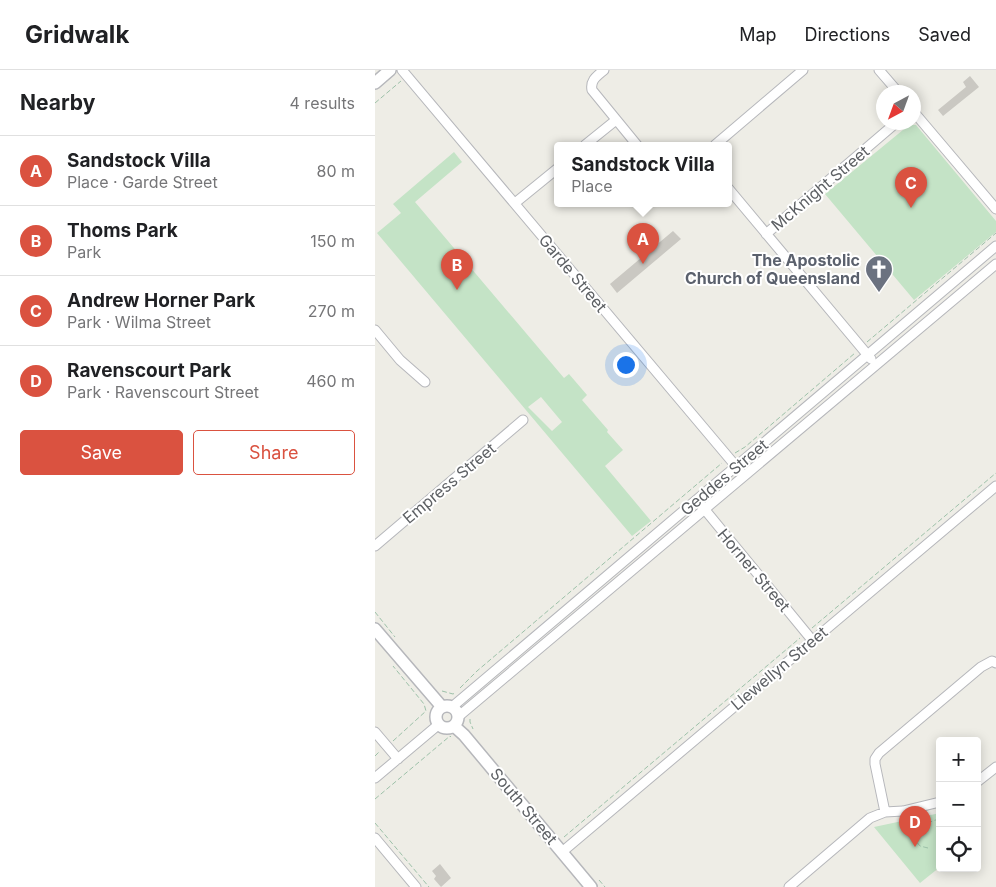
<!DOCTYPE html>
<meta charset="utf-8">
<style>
:root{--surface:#fff;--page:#f6f6f6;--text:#202124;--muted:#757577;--line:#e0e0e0;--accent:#da5240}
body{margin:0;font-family:Inter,sans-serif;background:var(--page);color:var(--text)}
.controls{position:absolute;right:15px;bottom:15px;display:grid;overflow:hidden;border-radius:5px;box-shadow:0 2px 12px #0003}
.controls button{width:45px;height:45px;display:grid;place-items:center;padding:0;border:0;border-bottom:1px solid var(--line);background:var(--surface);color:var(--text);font:25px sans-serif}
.compass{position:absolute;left:501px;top:15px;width:45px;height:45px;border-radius:50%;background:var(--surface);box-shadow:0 2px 12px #0003;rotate:221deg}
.you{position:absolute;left:250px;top:294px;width:18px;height:18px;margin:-12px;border:4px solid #fff;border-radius:50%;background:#1a73e8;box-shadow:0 0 0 8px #1a73e833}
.badge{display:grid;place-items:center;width:32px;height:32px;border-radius:50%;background:var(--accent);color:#fff;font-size:16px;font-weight:700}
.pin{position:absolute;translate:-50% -41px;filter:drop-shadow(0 1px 2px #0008)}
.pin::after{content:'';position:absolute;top:26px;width:18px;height:15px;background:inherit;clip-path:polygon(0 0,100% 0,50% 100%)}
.popup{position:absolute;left:179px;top:72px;width:178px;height:65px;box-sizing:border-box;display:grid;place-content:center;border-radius:5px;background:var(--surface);filter:drop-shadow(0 1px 4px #0005);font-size:16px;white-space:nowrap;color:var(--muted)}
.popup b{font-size:19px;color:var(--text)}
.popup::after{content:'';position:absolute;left:50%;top:100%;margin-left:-10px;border:10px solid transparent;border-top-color:var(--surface)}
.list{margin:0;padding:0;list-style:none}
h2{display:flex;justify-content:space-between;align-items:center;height:65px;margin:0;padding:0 20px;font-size:21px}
h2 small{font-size:16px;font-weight:400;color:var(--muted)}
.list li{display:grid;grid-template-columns:32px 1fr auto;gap:15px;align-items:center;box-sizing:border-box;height:70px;padding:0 20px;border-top:1px solid var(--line)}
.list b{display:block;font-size:19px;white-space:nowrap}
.list p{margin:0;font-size:16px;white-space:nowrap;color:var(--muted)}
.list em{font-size:16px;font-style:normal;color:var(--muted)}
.actions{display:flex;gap:10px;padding:15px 20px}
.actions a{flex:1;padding:11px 0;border:1px solid var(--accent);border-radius:5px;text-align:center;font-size:18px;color:var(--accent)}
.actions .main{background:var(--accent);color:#fff}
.icon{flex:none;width:28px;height:28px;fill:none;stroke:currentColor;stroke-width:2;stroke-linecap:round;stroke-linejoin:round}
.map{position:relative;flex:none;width:621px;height:817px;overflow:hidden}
header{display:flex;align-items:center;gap:30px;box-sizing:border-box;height:70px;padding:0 25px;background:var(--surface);border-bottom:1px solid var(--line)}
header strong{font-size:24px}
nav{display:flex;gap:28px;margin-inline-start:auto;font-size:18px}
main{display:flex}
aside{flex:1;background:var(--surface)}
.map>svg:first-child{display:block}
.green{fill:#c4e3c6;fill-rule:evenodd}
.building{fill:#cac8c2}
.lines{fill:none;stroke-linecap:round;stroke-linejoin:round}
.minor-casing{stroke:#b6b7bb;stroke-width:11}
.tertiary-casing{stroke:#b6b7bb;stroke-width:14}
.path{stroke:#9dc1a9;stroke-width:1;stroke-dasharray:5 2.5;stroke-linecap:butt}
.minor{stroke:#fff;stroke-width:9}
.tertiary{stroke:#fff;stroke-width:11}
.labels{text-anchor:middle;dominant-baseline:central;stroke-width:4;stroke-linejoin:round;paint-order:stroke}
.street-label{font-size:16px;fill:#5d6064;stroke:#fff}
.worship-label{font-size:16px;font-weight:bold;fill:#5b616d;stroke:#fff;text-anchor:end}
</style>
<header>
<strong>Gridwalk</strong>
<nav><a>Map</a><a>Directions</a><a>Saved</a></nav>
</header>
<main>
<aside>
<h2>Nearby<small>4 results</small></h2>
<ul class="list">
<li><span class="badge">A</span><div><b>Sandstock Villa</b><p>Place · Garde Street</p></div><em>80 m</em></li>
<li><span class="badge">B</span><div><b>Thoms Park</b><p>Park</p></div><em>150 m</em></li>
<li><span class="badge">C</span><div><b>Andrew Horner Park</b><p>Park · Wilma Street</p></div><em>270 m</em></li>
<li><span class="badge">D</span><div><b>Ravenscourt Park</b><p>Park · Ravenscourt Street</p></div><em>460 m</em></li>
</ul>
<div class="actions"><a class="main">Save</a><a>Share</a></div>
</aside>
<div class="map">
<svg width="621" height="817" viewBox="0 0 621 817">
<rect width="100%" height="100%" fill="#eeede6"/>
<!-- green -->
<path class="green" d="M534,55H541L621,151V162L539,230L450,124Z
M79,82L87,92L40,132L189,308L194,304L212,325L207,330L233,360L232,362L248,380L230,396L276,451L257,466L2,163L26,143L18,134ZM166,327L187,352L177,361L153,337Z
M565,743V797L545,813L499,757Z"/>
<!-- building -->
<path class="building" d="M595,6L604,17L568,46L563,40L591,17L588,12Z
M298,161L306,169L242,223L235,214Z
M65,794L76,808L66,817L59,809L61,806L57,801Z"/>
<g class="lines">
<!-- minor casing -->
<g class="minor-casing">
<path id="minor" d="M27,0L365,401
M229,0C222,6 215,10 217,20L262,75
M504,0L523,22
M538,41L621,139
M210,75L241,50
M340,75L428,0
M353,118L496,289
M140,133L183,98
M391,164L522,52
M0,260L25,290L50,312
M326,435L437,570
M0,476L148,350
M77,637L621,176
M84,646L621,194
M0,662L23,689
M0,708L63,655
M602,712L621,697
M510,742L500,694V689L504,683L606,597L617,591L621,593
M0,768L41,817
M187,782L621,416
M414,817L495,748L510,742L528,741L565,732"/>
</g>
<!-- tertiary casing -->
<g class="tertiary-casing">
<path id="tertiary" d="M0,13L15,0
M0,559L67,637
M61 647a11 11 0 1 1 22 0a11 11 0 1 1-22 0Z
M79,656L89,665L216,817"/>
</g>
<!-- path -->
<path class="path" d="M0,33L26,11
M492,272L621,163
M360,383L370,377L480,283
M0,542L20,567
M437,558L621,403
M85,618L102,601L347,393
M67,621L78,624L80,623
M95,649V652L98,659
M18,671L51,641L49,634L18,596
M0,686L5,681
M0,729L75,666L76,667
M0,753L54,817
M189,767L425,568
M553,778L545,776L540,770C543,758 552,752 564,749L563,742
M224,810L230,817"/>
<!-- minor -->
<use href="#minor" class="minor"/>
<!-- tertiary -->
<use href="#tertiary" class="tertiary"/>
</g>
<!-- icons -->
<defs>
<g id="church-pin" transform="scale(1.4375)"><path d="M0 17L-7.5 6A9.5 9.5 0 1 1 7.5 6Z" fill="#6b7280" stroke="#fff"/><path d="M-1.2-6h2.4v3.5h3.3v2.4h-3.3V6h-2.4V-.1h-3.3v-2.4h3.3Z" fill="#fff"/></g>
</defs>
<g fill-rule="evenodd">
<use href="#church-pin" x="504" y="199"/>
</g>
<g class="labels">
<!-- street labels -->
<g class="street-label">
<text transform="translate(445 118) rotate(-40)">McKnight Street</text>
<text transform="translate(198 203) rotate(50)">Garde Street</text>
<text transform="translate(349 407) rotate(-40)">Geddes Street</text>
<text transform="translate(74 413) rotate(-40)">Empress Street</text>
<text transform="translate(379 500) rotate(50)">Horner Street</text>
<text transform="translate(404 598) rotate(-40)">Llewellyn Street</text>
<text transform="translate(149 736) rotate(50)">South Street</text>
</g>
<!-- worship labels -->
<g class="worship-label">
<text x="485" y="190">The Apostolic<tspan x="485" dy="18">Church of Queensland</tspan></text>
</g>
</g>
</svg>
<div class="controls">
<button>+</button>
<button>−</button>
<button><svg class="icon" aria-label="locate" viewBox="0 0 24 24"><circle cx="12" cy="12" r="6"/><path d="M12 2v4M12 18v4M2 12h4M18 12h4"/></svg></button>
</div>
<svg class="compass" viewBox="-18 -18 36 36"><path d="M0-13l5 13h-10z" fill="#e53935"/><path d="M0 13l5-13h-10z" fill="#757577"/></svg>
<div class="you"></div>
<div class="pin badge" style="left:268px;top:194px">A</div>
<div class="popup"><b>Sandstock Villa</b>Place</div>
<div class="pin badge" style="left:82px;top:220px">B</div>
<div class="pin badge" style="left:536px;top:138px">C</div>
<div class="pin badge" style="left:540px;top:777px">D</div>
</div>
</main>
